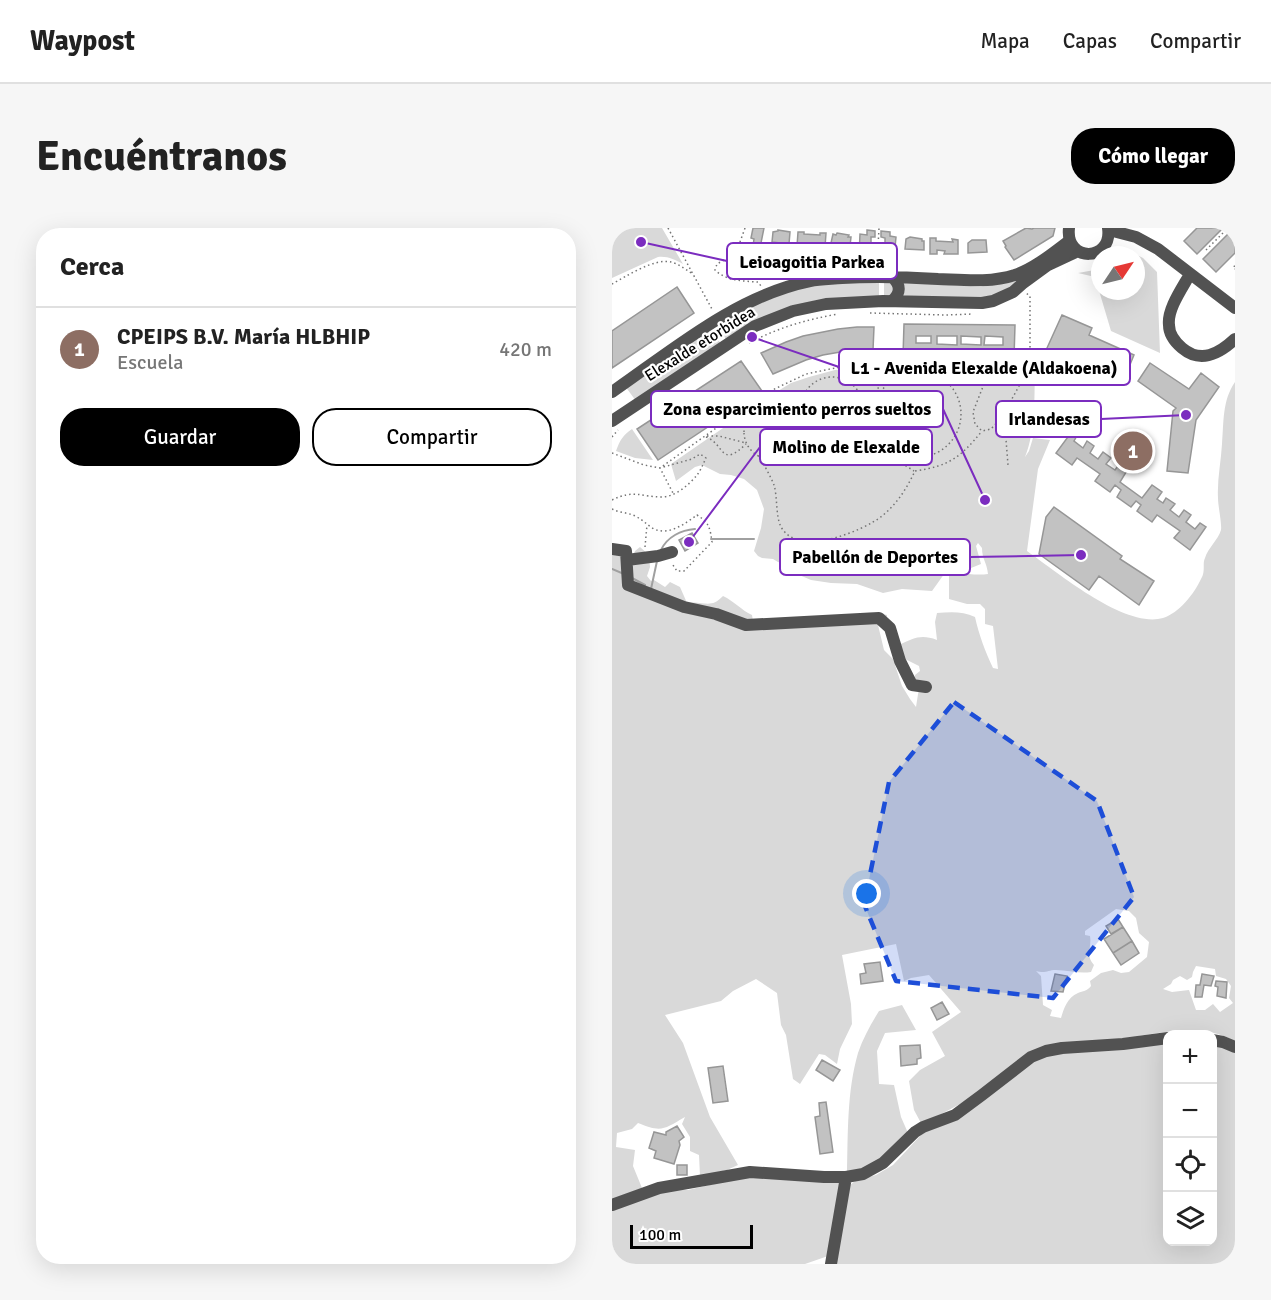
<!DOCTYPE html>
<html lang="es">
<meta charset="utf-8">
<style>
:root{--surface:#fff;--page:#f6f6f6;--text:#222;--muted:#767676;--line:#e0e0e0;--accent:#000}
body{margin:0;font-family:Signika,sans-serif;background:var(--page);color:var(--text)}
.controls{position:absolute;right:18px;bottom:18px;display:grid;overflow:hidden;border-radius:12px;box-shadow:0 6px 24px #0002}
.controls button{width:54px;height:54px;display:grid;place-items:center;padding:0;border:0;border-bottom:2px solid var(--line);background:var(--surface);color:var(--text);font:30px sans-serif}
.compass{position:absolute;left:479px;top:18px;width:54px;height:54px;border-radius:50%;background:var(--surface);box-shadow:0 6px 24px #0002;rotate:55deg}
.scale{position:absolute;left:18px;bottom:15px;width:123px;box-sizing:border-box;padding-left:6px;border:3px solid #000;border-top:0;font-size:16px;line-height:21px;white-space:nowrap;color:#000;-webkit-text-stroke:4px #fff;paint-order:stroke}
.you{position:absolute;left:255px;top:666px;width:21px;height:21px;margin:-15px;border:4px solid #fff;border-radius:50%;background:#1a73e8;box-shadow:0 0 0 9px #1a73e833}
.badge{display:grid;place-items:center;width:39px;height:39px;border-radius:50%;background:var(--accent);color:#fff;font-size:20px;font-weight:700}
.pin{position:absolute;translate:-50% -50%;border:3px solid #fff;box-shadow:0 2px 6px #0006}
.list{margin:0;padding:0;list-style:none}
h2{display:flex;justify-content:space-between;align-items:center;height:78px;margin:0;padding:0 24px;font-size:26px}
h2 small{font-size:20px;font-weight:400;color:var(--muted)}
.list li{display:grid;grid-template-columns:39px 1fr auto;gap:18px;align-items:center;box-sizing:border-box;height:84px;padding:0 24px;border-top:2px solid var(--line)}
.list b{display:block;font-size:22px;white-space:nowrap}
.list p{margin:0;font-size:20px;white-space:nowrap;color:var(--muted)}
.list em{font-size:20px;font-style:normal;color:var(--muted)}
.actions{display:flex;gap:12px;padding:18px 24px}
.actions a{flex:1;padding:14px 0;border:2px solid var(--accent);border-radius:24px;text-align:center;font-size:21px;color:var(--accent)}
.actions .main{background:var(--accent);color:#fff}
.icon{flex:none;width:33px;height:33px;fill:none;stroke:currentColor;stroke-width:2;stroke-linecap:round;stroke-linejoin:round}
.map{position:relative;flex:none;width:623px;height:1036px;overflow:hidden;border-radius:24px}
header{display:flex;align-items:center;gap:36px;box-sizing:border-box;height:84px;padding:0 30px;background:var(--surface);border-bottom:2px solid var(--line)}
header strong{font-size:28px}
nav{display:flex;gap:33px;margin-inline-start:auto;font-size:21px}
.intro{display:flex;align-items:center;justify-content:space-between;box-sizing:border-box;height:144px;padding:0 36px}
h1{margin:0;font-size:42px}
.button{padding:15px 27px;border-radius:24px;background:var(--accent);color:#fff;font-size:21px;font-weight:700}
main{display:flex;gap:36px;padding:0 36px}
aside{flex:1;background:var(--surface);border-radius:24px;box-shadow:0 6px 24px #0002}
.map>svg:first-child{display:block}
.green{fill:#d9d9d9;fill-rule:evenodd}
.lines{fill:none;stroke-linecap:round;stroke-linejoin:round}
.stream{stroke:#a0a0a0;stroke-width:2}
.building{fill:#c2c2c2;stroke:#969696;stroke-width:1.5;fill-rule:evenodd}
.path{stroke:#747474;stroke-width:1.5;stroke-dasharray:1.5 3;stroke-linecap:butt}
.minor{stroke:#525252;stroke-width:12}
.marked{fill:#1d4ed8;fill-opacity:0.2;stroke:#1d4ed8;stroke-width:4.5;stroke-dasharray:12 8;stroke-linejoin:round}
.labels{text-anchor:middle;dominant-baseline:central;stroke-width:4.5;stroke-linejoin:round;paint-order:stroke}
.street-label{font-size:16px;fill:#000;stroke:#fff}
.leader{fill:none;stroke:#7b2cbf;stroke-width:2}
.callout-dot{fill:#7b2cbf;stroke:#fff;stroke-width:2}
.callout{fill:#fff;stroke:#7b2cbf;stroke-width:2}
.callout-label{font-size:18px;text-anchor:middle;font-weight:bold;fill:#000}
</style>
<header>
<strong>Waypost</strong>
<nav><a>Mapa</a><a>Capas</a><a>Compartir</a></nav>
</header>
<div class="intro"><h1>Encuéntranos</h1><a class="button">Cómo llegar</a></div>
<main>
<aside>
<h2>Cerca<small></small></h2>
<ul class="list">
<li><span class="badge" style="background:#8d6e63">1</span><div><b>CPEIPS B.V. María HLBHIP</b><p>Escuela</p></div><em>420 m</em></li>
</ul>
<div class="actions"><a class="main">Guardar</a><a>Compartir</a></div>
</aside>
<div class="map">
<svg width="623" height="1036" viewBox="0 0 623 1036">
<rect width="100%" height="100%" fill="#fff"/>
<!-- green -->
<path class="green" d="M0,0H50L71,36C63,32 56,28 46,29L0,50Z
M521,25L531,30L545,44L548,125L499,103L483,49L466,45L488,41V63H524V27H511Z
M267,53V71L224,72L115,113L105,97L161,68L202,56Z
M272,53L369,59C384,57 397,53 411,53L379,70H272Z
M99,101L109,116L24,173L13,158Z
M252,139L423,142C422,171 424,201 413,229L417,223L421,210L438,212L426,241L415,323C445,344 513,401 551,390C567,385 582,366 589,351C594,342 590,336 593,330C596,320 606,312 609,302C610,296 606,278 606,270C605,252 609,234 610,216C612,194 610,173 623,154V813C591,796 560,803 526,808L519,812L455,815L350,875L316,893L309,895L302,882L297,853L308,842L333,828L320,804L349,784L317,747L299,750L292,753L284,716L230,727L239,776L240,796L228,821L225,836L213,827L207,826L188,856L181,851L174,807L169,797L165,765L144,751L121,763L109,773L53,787L71,815L98,889L126,937L115,942L88,948L87,927L78,923V909L70,896L73,889C52,901 50,905 26,895L20,901L5,905L4,919L23,922L21,938L30,960L0,974V325L19,332L23,323L28,319L37,327L38,339L35,348L39,353L42,352L53,359L58,354L68,359L75,375C91,372 98,382 111,368C122,373 129,382 140,387L141,393L241,387C253,384 263,384 275,387L274,394L266,397L272,422L281,431L290,458L298,471L304,479L307,460L302,454L303,447L308,443L307,438L291,430L287,417C302,410 309,406 325,412L323,394L325,385C338,384 351,383 363,389C367,407 373,423 381,440L386,441L381,398L373,396V381L368,376H355L337,371V346C350,344 363,348 376,346C375,335 370,331 370,320L366,315L364,318L369,336L354,342H335L320,363L290,361L271,365L245,356L219,355L199,352L185,346L179,339L174,336L166,334L161,331L150,330L146,328L142,323L149,300L152,281L145,262L132,251L119,247L108,246L90,237L83,239L64,253L59,236L153,171L179,155L197,149L223,142ZM504,681L517,683L524,690L527,705L537,714L535,729L517,744L509,745L501,742L489,745L478,753L479,758C475,763 471,763 466,765C455,770 452,780 449,790L438,788L440,782L431,777L429,748L424,743C434,746 435,742 444,742C456,742 467,746 479,744L482,737C473,728 480,719 478,708L473,707V703ZM584,738L603,741L604,748L614,751L619,758L617,770L621,775L608,784L601,776L593,782H584L577,762L560,764L551,761L559,756L561,752L568,748L575,752L580,749L581,744Z
M20,201L41,232L23,230L4,223C8,212 11,207 20,201Z
M290,777L304,802L273,805L265,823L267,856L282,857L289,889L296,905L275,927L254,939L235,945C236,905 235,863 246,825C251,810 259,796 267,783Z
M555,815L556,1014H600L601,816L623,824V1036H223L237,958L243,953L264,947L281,937L309,907L419,835L431,829L447,825Z
M127,950H184L229,954L216,1028L193,1036H0V982L37,968L65,961L76,962Z"/>
<g class="lines">
<!-- stream -->
<path class="stream" d="M99,311H142
M49,322C55,309 69,302 83,301
M0,341L12,346
M20,350L33,357
M39,361L45,333"/>
</g>
<!-- building -->
<path class="building" d="M141,0H152L148,20L141,18L142,11L139,10Z
M414,0L420,1L422,0H443L441,8L402,32L393,19L394,18L391,13Z
M585,0H611L585,26L572,13Z
M622,0H623V25L604,44L591,31Z
M166,2L178,4L177,16L160,14L161,4L166,3Z
M255,2L263,3V9H259V20L256,19L255,27H247L248,6L255,7Z
M269,3L278,4V8L284,9L282,29L275,28V20H273V10L269,9Z
M186,4H192V6L208,7V5H214L213,19H206L207,16L192,15V18H185Z
M225,5L237,7L236,9H239L238,18L219,15L221,6L224,7Z
M298,9L310,11V13H312V22L293,21L294,11Z
M318,10H324V13L341,14L340,11L346,12V26H332L333,23L325,22V26H318Z
M360,12H374L375,24L356,25V15Z
M65,59L82,85L0,140V103Z
M450,87L480,100L477,107L522,127L510,156L475,140L471,149L430,131Z
M292,96L403,97L402,130L291,128ZM304,108H319V115H304ZM325,108H345V117L325,116ZM349,108L369,109V117L349,116ZM373,108L391,109V117H372Z
M245,99H262L261,122L234,123L211,127L194,132L161,146L149,125L174,114L191,108L226,101Z
M129,133L150,163L46,232L25,201Z
M538,135L577,161L589,145L607,159L584,192L576,245L555,243L561,183L564,180L526,153Z
M461,202L466,206L462,213L471,220L475,213L482,218L478,225L486,231L491,224L499,230L494,236L503,242L508,235L516,241L508,254L530,270L540,257L550,264L545,271L551,275L554,270L563,276L558,282L567,289L572,282L579,287L574,294L583,301L588,295L594,299L578,322L562,310L568,303L545,287L540,294L525,283L529,277L524,273L519,279L505,269L509,262L503,257L498,264L483,253L488,246L465,230L460,237L444,225Z
M442,279L510,328L508,331L542,353L527,377L487,348L477,362L427,326L434,289Z
M80,305L86,315L73,323L67,312Z
M506,691L511,699L499,706L494,698Z
M511,699L520,713L501,725L492,711Z
M520,713L527,725L509,737L501,725Z
M268,734L271,753L249,756L248,746L254,745L252,736Z
M443,746L455,748L451,764L439,763Z
M590,746L602,748L599,758L592,757L590,769H583L584,757H588Z
M604,753L615,754L614,770L605,768L606,759L603,758Z
M330,774L337,786L325,792L319,780Z
M308,817L309,830L305,831V836L289,838L288,818Z
M210,832L228,842L221,853L204,842Z
M111,838L116,873L101,875L96,840Z
M214,874L221,924L208,926L203,889L208,888L207,875Z
M65,898L72,909L67,913L68,917L62,936L42,930L44,923L37,920L42,904L54,907V904Z
M65,937H75V947H65Z"/>
<g class="lines">
<!-- path -->
<path class="path" d="M56,0L101,83
M133,0L124,25L105,36L103,42C114,53 131,53 146,54L149,58
M594,22L616,0
M265,38L267,0
M623,38L621,39L623,41
M0,56C15,48 42,30 59,34C67,36 74,42 81,46
M258,85L333,87L361,86
M137,115C168,99 193,92 226,86
M375,138L372,156L361,184L363,196L370,203L379,201L390,189L418,138
M263 186a43 43 0 1 1 86 0a43 43 0 1 1-86 0Z
M189 180a31 31 0 1 1 62 0a31 31 0 1 1-62 0Z
M132 204a27 27 0 1 1 54 0a27 27 0 1 1-54 0Z
M392,186L396,237
M95,208H107L134,215
M0,209L6,202
M94,209C113,216 108,241 134,216
M245,209L257,191
M263,213C259,197 255,182 263,166C268,155 276,148 279,137
M179,224L192,216L219,214L245,209L261,213L288,234L302,243
M0,225L32,237L48,240L152,166L194,146L223,140L247,137L337,135L418,138V68L414,65
M147,228C152,237 158,247 162,257C166,270 163,292 171,302C190,328 251,303 270,288C285,276 295,260 303,243C337,238 348,230 370,203
M0,272C22,261 29,269 50,269C63,269 78,256 85,247C89,242 91,236 94,230L88,226L80,231L48,240L62,267
M0,281C7,285 15,284 23,288C30,291 35,297 42,301C57,308 74,295 85,287C98,295 98,301 100,314L72,343H65L61,337V335
M33,319L35,297"/>
<!-- minor -->
<path class="minor" d="M457,0C453,35 501,34 496,0
M497,2L524,9L546,21L623,80
M578,46C571,59 555,81 557,97C557,107 563,114 570,120C589,136 607,126 623,111
M280,49C289,57 289,65 280,73
M0,164C61,122 124,68 198,53C208,51 219,51 230,50C262,48 294,49 326,51C352,52 378,55 403,47C423,40 441,25 457,13
M0,193L143,98L181,83L214,76L271,73L370,75L381,73L401,64L410,56L436,37L466,23
M0,321L14,323L16,357L72,379L104,386L134,397L267,390L278,400L288,433L300,457L314,459
M15,332L46,328L60,324
M600,812L611,814L623,819
M0,977L47,960L138,944L212,949H234L251,946L271,935L303,904L311,899L343,887L370,867L419,829L434,823L450,820L511,816L556,810
M219,1036L234,949"/>
</g>
<!-- marked area -->
<path class="marked" d="M342,474L485,573L522,669L441,770L284,753L252,676L277,554Z"/>
<g class="labels">
<!-- street labels -->
<g class="street-label">
<text transform="translate(88 116) rotate(-32)">Elexalde etorbidea</text>
</g>
</g>
<!-- callouts -->
<path class="leader" d="M29 14L115 33M140 109L227 139M373 272L331 181M574 187L489 191M77 314L148 219M469 327L358 329"/>
<g class="callout-dot">
<circle cx="29" cy="14" r="6"/>
<circle cx="140" cy="109" r="6"/>
<circle cx="373" cy="272" r="6"/>
<circle cx="574" cy="187" r="6"/>
<circle cx="77" cy="314" r="6"/>
<circle cx="469" cy="327" r="6"/>
</g>
<g class="callout">
<rect x="115" y="15" width="170" height="36" rx="6"/>
<rect x="227" y="121" width="291" height="36" rx="6"/>
<rect x="39" y="163" width="292" height="36" rx="6"/>
<rect x="384" y="173" width="105" height="36" rx="6"/>
<rect x="148" y="201" width="172" height="36" rx="6"/>
<rect x="168" y="311" width="190" height="36" rx="6"/>
</g>
<g class="callout-label">
<text x="200" y="40">Leioagoitia Parkea</text>
<text x="372" y="146">L1 - Avenida Elexalde (Aldakoena)</text>
<text x="185" y="187">Zona esparcimiento perros sueltos</text>
<text x="437" y="197">Irlandesas</text>
<text x="234" y="225">Molino de Elexalde</text>
<text x="263" y="335">Pabellón de Deportes</text>
</g>
</svg>
<div class="controls">
<button>+</button>
<button>−</button>
<button><svg class="icon" aria-label="locate" viewBox="0 0 24 24"><circle cx="12" cy="12" r="6"/><path d="M12 2v4M12 18v4M2 12h4M18 12h4"/></svg></button>
<button><svg class="icon" aria-label="layers" viewBox="0 0 24 24"><path d="M12 4l9 5-9 5-9-5zM3 14l9 5 9-5"/></svg></button>
</div>
<svg class="compass" viewBox="-18 -18 36 36"><path d="M0-13l5 13h-10z" fill="#e53935"/><path d="M0 13l5-13h-10z" fill="#767676"/></svg>
<div class="scale">100 m</div>
<div class="you"></div>
<div class="pin badge" style="left:521px;top:223px;background:#8d6e63">1</div>
</div>
</main>
